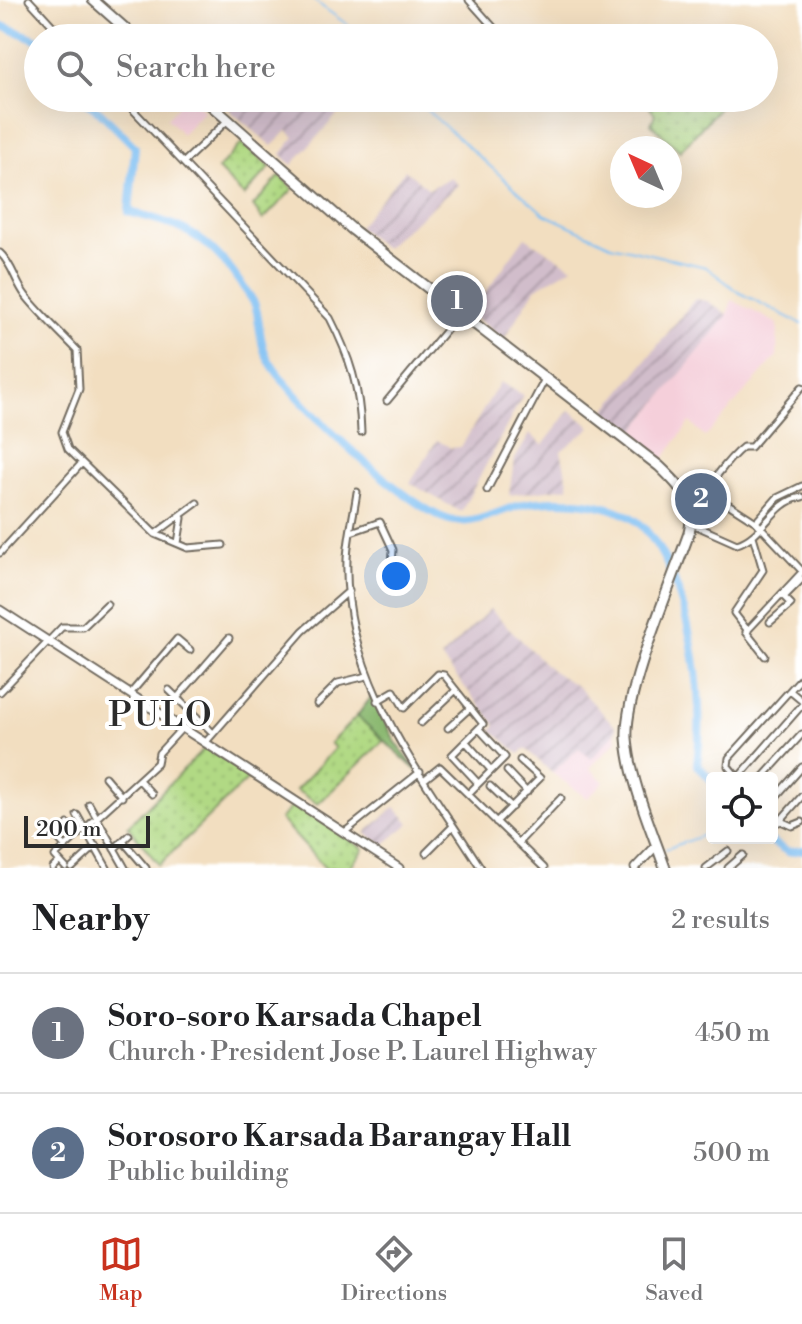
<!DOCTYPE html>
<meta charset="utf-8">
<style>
:root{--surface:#fff;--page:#f6f6f6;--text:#202124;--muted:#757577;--line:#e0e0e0;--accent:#c8321e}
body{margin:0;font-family:"Libre Bodoni",serif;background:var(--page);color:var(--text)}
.controls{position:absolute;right:24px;bottom:24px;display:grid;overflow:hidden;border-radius:8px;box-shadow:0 8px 32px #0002}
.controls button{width:72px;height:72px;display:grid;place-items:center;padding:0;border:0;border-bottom:2px solid var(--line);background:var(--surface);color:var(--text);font:40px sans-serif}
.compass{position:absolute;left:610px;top:136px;width:72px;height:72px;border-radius:50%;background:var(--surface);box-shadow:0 8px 32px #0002;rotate:316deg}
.scale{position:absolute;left:24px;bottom:20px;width:126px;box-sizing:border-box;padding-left:8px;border:4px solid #2b2b2b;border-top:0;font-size:22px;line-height:28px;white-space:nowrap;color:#2b2b2b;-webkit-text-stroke:6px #fff;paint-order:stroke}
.you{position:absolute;left:396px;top:576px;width:28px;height:28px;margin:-20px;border:6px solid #fff;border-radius:50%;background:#1a73e8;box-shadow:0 0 0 12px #1a73e833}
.badge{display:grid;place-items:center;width:52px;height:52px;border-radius:50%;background:var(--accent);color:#fff;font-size:26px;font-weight:700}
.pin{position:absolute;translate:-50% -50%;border:4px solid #fff;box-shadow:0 2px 8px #0006}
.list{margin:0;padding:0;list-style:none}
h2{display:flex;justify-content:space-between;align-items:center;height:104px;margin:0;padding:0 32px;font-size:34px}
h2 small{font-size:26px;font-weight:400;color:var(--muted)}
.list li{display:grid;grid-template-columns:52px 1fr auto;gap:24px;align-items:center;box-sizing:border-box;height:120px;padding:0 32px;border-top:2px solid var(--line)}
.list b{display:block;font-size:30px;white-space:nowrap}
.list p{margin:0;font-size:26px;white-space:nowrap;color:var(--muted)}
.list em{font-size:26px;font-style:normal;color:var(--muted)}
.icon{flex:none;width:44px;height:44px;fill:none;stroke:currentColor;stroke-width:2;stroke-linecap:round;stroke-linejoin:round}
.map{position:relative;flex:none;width:802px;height:868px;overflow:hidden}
.search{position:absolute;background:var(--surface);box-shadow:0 8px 32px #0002;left:24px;right:24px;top:24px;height:88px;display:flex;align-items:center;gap:20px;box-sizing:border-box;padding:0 28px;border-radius:44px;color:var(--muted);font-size:30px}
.sheet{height:344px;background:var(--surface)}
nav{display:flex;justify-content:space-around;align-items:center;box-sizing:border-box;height:112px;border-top:2px solid var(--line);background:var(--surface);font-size:22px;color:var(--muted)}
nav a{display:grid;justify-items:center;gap:4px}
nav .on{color:var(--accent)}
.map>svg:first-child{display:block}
.built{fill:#f5cfda}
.industrial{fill:url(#industrial-furrows)}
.grass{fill:url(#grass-dots);stroke:#6e8258;stroke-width:2}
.forest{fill:url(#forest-firs);stroke:#5c724e;stroke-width:2}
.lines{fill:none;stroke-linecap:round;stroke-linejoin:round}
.stream{stroke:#7ebff3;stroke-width:2}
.river{stroke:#7ebff3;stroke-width:8}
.minor-casing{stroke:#716a5f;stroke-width:9}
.major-casing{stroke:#716a5f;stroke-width:11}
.highway-casing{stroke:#716a5f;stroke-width:13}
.minor{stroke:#fff;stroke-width:5}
.major{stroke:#fff;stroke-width:7}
.highway{stroke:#fff;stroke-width:9}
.labels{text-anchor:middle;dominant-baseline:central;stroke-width:8;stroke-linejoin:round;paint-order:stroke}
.neighbourhood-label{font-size:34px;letter-spacing:2px;fill:#2b2b2b;stroke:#fff}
</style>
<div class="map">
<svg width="802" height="868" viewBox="0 0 802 868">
<defs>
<pattern id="industrial-furrows" width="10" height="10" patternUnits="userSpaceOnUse" patternTransform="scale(2)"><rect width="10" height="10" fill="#d1bdcb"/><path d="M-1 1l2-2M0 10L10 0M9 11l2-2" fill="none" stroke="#aa9aa5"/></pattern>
<pattern id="grass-dots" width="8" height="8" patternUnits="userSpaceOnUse" patternTransform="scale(2)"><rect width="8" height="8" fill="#b1d984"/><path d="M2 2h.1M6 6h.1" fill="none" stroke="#98ba72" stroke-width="1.8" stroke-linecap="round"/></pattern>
<pattern id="forest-firs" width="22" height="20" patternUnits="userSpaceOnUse" patternTransform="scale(2)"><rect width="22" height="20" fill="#8cb972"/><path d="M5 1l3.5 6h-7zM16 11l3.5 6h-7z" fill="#73975e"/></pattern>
</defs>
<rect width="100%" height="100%" fill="#fff"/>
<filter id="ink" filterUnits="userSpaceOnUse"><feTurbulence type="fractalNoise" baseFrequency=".0125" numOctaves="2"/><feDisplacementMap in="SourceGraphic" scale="16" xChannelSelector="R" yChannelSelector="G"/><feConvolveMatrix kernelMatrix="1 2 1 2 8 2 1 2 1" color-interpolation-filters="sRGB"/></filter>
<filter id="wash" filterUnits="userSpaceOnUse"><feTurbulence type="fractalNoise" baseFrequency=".006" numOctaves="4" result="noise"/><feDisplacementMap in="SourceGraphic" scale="32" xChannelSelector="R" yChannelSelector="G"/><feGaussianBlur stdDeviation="1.8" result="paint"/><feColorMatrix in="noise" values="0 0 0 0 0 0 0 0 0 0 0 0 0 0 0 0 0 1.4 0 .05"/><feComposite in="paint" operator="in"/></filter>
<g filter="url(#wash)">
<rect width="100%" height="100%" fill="#f2dec0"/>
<!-- built -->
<path class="built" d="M185,98H190L204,111L182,134L167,118Z
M732,300L778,324L777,356L705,437L690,422L661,462L630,436L727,315Z
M615,733L617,740L590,768L604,782L588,798L552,773L579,748L591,758Z"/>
<!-- industrial -->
<path class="industrial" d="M240,98H352L292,165L281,154L295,137L287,131L272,146L229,110Z
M405,170L429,189L451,177L458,185L384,248L358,227Z
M525,237L572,267L535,289L504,339L470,314Z
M695,299L707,301L728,315L630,436L602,415Z
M500,382L523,395L461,512L410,483L437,440L451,448L461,447Z
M570,410L591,427L561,451L569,487L509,495L514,461L530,434L543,445Z
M490,609L551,670L578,687L616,727L615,733L591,759L579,748L552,773L526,749L519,754L492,730L496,725L441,658Z
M395,807L410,823L383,845L365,833Z"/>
<!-- grass -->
<path class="grass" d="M651,98H728L680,151L651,124L655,114L647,104Z
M242,143L270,167L244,196L218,169Z
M280,176L293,189L263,220L253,206Z
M357,716L385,739L318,804L296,790L335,748L330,743Z
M205,748L251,776L159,865L128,826Z
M294,804L364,849L349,868H325L280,819Z"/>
<!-- forest -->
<path class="forest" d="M372,696L395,741L417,771L357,716Z"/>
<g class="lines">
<!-- stream -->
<path class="stream" d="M313,0L366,38
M413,98L544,214L611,245L706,267L740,293L802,324
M666,849L712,832"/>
<!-- river -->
<path class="river" d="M0,25L38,40
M79,98L100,112L135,147L129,212C180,225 207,234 238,280C243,287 251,296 255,305C261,322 258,340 267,357C288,398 402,502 444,518C475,531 505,504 537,502C570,499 622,503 644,528C690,581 706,698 697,764L712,781
M766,838L788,852L802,850"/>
</g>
</g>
<g filter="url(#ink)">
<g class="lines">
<!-- minor casing -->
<g class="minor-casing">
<path id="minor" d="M29,0L64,38
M469,0L503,38
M122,98L330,318C350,357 360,389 361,432
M184,162L228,120
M0,253C13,265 15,282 26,296C42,316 60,332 77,350L79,389L62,432L68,449L155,534L188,548L223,545
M387,401L460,313
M487,490L545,379
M708,491L756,522L802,571
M357,492C354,514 348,537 347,559C343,679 420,772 481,868
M691,504C712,488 721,464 743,447H751L802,387
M756,522L777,498L802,486
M692,524L737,544C764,536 773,501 802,497
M351,532L380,522L393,550L392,564
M155,534L197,503
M178,543L182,518
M0,553L81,464
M770,622L791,604L784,597L802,579
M748,631L734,613L763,570L753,536
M765,656L746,632L802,572
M169,690L213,733
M790,691L802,701
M0,692L62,627H83L107,604
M130,694L177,639L190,650
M177,698L229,638
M377,701L394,691L404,708L438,674L444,675L483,724L452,755L478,783
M317,704L338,683L367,676
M421,723L456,690
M448,728L470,708
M466,742L491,770
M205,743L303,631L349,591
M507,771L527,792
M105,777L122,797
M738,778L728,766L729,758L802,677
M738,778L802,705
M762,778L802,734
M425,779L440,767L544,868
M139,780L152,794
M490,786L512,807
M468,794L505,757L479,729
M772,801L802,767
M89,804L125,868
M77,815L107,868
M772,817L792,826L802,822
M496,822L540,778L520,760
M779,822L802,796
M68,824L78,835
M346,831L420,772
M55,835L65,846
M123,841L146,868
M518,843L561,798
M114,849L129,835
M426,853L453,826
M53,868L59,862
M66,868L55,856L157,763L159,753L182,728
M72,868L96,846
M706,868L728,851
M728,868L743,855"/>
</g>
<!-- major casing -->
<g class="major-casing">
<path id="major" d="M0,610L399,868
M635,868L657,845"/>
</g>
<!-- highway casing -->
<g class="highway-casing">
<path id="highway" d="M93,0L136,38
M203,98L353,230L659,466C680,486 697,502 689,533C672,582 624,692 627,738C630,781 651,828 665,868"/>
</g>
<!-- minor -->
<use href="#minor" class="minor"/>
<!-- major -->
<use href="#major" class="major"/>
<!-- highway -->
<use href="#highway" class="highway"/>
</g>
</g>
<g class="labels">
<!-- neighbourhood labels -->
<g class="neighbourhood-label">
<text x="161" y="716">PULO</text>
</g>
</g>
</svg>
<div class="controls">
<button><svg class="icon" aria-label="locate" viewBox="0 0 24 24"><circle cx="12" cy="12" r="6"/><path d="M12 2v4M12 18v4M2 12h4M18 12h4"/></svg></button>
</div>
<svg class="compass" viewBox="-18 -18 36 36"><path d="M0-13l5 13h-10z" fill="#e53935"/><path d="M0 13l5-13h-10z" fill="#757577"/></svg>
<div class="scale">200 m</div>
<div class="you"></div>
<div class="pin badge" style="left:457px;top:301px;background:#6b7280">1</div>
<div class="pin badge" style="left:701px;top:499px;background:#5c6f8a">2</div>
<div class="search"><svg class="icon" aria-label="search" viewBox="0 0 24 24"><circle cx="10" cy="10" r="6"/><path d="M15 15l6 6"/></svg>Search here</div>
</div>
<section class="sheet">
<h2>Nearby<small>2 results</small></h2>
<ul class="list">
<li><span class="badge" style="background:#6b7280">1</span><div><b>Soro-soro Karsada Chapel</b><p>Church · President Jose P. Laurel Highway</p></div><em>450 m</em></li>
<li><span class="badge" style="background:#5c6f8a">2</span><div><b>Sorosoro Karsada Barangay Hall</b><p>Public building</p></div><em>500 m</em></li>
</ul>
</section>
<nav>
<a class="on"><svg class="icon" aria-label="map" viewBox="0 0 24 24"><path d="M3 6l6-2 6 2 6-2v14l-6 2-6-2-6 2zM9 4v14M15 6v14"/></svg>Map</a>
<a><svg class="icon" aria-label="directions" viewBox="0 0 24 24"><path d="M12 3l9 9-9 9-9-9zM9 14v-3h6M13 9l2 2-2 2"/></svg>Directions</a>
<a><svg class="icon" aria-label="saved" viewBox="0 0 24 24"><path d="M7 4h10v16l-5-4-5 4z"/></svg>Saved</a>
</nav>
